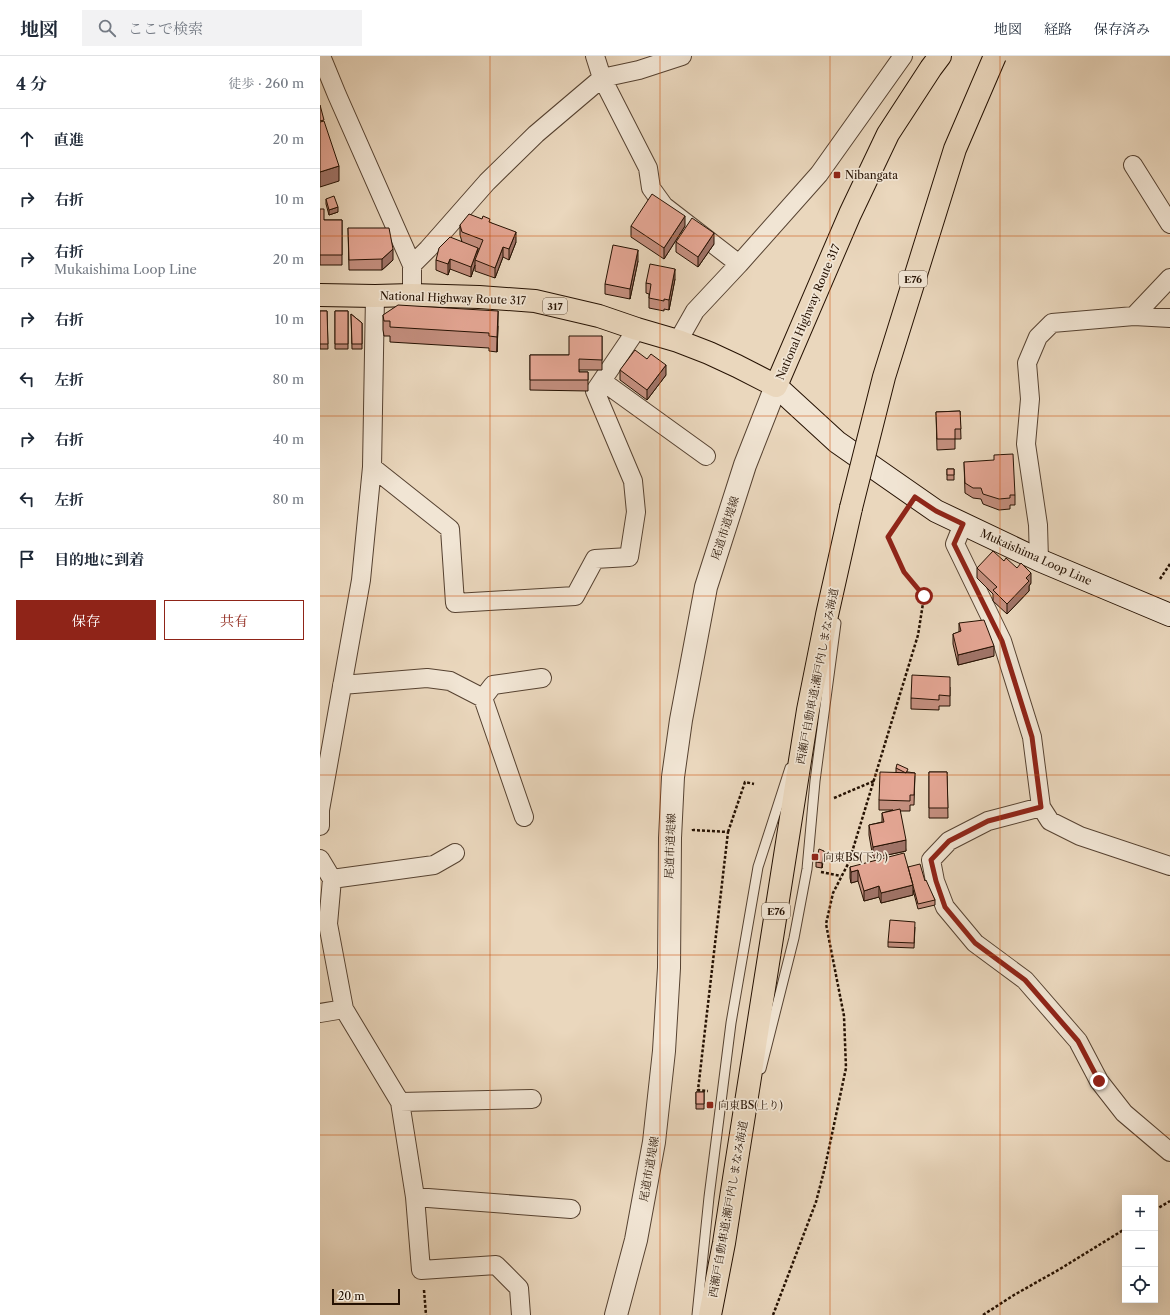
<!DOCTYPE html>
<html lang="ja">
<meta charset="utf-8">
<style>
:root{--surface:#fff;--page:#f2f2f3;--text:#1f2937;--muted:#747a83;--line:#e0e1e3;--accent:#8f2418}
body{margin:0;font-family:"Libre Caslon Text","Noto Serif JP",serif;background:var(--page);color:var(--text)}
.controls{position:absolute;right:12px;bottom:12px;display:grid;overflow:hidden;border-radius:0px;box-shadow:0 4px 16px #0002}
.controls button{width:36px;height:36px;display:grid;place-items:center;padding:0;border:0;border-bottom:1px solid var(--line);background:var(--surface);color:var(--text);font:20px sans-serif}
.scale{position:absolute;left:12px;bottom:10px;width:68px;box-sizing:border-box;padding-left:4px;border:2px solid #251102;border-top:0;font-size:11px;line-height:14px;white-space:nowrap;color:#251102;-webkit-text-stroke:3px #f1e5d4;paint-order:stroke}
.stop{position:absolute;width:12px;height:12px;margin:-9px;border:3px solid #8f2418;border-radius:50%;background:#fff}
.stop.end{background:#8f2418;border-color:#fff;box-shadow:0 1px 4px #0008}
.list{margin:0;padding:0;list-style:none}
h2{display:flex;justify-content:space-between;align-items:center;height:52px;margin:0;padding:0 16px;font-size:17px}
h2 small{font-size:13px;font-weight:400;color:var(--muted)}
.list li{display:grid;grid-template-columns:26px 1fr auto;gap:12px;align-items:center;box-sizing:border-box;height:60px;padding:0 16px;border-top:1px solid var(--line)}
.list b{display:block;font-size:15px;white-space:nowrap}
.list p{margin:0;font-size:13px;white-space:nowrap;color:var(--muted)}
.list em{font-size:13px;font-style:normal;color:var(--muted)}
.actions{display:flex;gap:8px;padding:12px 16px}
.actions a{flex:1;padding:9px 0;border:1px solid var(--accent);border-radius:0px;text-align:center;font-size:14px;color:var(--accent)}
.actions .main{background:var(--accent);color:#fff}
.icon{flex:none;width:22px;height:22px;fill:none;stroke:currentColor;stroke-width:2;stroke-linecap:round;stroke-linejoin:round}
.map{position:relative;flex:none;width:850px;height:1259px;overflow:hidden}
header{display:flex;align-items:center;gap:24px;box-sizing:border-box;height:56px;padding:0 20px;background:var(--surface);border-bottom:1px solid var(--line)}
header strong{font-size:19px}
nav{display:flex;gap:22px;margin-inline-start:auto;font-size:14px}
.search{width:280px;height:36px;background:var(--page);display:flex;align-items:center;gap:10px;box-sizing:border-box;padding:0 14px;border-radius:0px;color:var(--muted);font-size:15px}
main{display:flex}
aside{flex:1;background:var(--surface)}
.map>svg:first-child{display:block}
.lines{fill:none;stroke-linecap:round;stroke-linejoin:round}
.service-casing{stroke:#564231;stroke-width:11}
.minor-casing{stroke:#564231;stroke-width:20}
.tertiary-casing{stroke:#564231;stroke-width:24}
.secondary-casing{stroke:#251102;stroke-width:24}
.trunk-casing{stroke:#251102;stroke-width:24}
.motorway-casing{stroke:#251102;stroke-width:24}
.path{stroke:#251102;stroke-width:2.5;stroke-dasharray:3 2;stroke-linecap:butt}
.service{stroke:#f1e5d4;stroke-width:9}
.minor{stroke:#f1e5d4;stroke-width:18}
.tertiary{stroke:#f1e5d4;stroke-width:22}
.secondary{stroke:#f1e5d4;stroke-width:22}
.trunk{stroke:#ead7bd;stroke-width:22}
.motorway{stroke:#ead7bd;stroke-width:22}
.motorway-bridge-casing{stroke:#251102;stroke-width:24;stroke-linecap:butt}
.motorway-bridge{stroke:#ead7bd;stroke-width:22}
.wall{fill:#c48f7f;stroke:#251102}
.shaded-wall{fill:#a07468;stroke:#251102}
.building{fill:#e4a694;stroke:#251102}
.route{stroke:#8f2418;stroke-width:5}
.grid{fill:none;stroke:#cb4e0a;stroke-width:1;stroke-opacity:0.55}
.poi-dot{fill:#8f2418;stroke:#f1e5d4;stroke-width:1.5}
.labels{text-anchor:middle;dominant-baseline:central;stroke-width:3.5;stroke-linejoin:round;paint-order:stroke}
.shield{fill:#f1e5d4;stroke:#625141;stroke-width:1}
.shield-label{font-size:10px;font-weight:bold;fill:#251102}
.poi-label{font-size:11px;fill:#251102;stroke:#f1e5d4;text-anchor:start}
.street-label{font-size:11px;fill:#251102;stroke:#f1e5d4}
</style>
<header>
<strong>地図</strong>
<div class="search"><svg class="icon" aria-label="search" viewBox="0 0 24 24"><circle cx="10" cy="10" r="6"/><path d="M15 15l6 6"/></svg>ここで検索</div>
<nav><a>地図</a><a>経路</a><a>保存済み</a></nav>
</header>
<main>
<aside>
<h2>4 分<small>徒歩 · 260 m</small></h2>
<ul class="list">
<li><svg class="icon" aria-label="ahead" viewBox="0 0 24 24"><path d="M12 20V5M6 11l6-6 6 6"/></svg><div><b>直進</b></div><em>20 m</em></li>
<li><svg class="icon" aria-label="right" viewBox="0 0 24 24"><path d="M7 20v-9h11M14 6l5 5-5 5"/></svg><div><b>右折</b></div><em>10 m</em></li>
<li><svg class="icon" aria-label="right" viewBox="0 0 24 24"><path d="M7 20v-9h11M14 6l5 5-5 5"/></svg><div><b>右折</b><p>Mukaishima Loop Line</p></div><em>20 m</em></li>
<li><svg class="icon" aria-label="right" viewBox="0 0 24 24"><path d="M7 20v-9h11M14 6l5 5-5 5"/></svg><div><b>右折</b></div><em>10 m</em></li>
<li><svg class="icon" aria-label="left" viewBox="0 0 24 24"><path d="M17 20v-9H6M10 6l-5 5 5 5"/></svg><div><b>左折</b></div><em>80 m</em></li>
<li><svg class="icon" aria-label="right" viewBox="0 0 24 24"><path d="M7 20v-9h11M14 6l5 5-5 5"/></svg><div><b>右折</b></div><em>40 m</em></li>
<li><svg class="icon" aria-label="left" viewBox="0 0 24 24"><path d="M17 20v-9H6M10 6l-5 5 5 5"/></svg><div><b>左折</b></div><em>80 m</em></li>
<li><svg class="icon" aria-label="arrive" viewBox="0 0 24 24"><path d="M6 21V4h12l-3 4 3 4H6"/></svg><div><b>目的地に到着</b></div></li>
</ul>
<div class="actions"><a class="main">保存</a><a>共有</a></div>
</aside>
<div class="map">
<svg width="850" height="1259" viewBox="0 0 850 1259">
<rect width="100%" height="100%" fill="#ead7bd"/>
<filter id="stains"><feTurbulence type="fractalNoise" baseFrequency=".005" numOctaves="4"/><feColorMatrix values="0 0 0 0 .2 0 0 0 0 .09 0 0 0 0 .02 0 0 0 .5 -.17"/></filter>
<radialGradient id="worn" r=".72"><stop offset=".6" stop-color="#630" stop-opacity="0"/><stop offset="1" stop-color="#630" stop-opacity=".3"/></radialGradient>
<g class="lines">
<!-- service casing -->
<g class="service-casing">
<path id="service" d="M441,1013L474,882L487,813L495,725L516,567
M377,1259L389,1141L411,967L438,811L470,712"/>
</g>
<!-- minor casing -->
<g class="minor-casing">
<path id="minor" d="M1,0L17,39L92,209
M275,0L282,22L328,112L331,132L344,150L419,208
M813,109L850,168
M92,239V209L108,193L167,126L216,78L282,22L319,14L362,0
M814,260L850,262
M358,285L375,255L419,208L499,118L583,0
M282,325L386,400
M52,411L130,473L135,547L255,540L275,503L309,501L316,456L313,425L275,335L317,273
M643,468L635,488L682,585L712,681L721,751L730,765L760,780L850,810
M719,504L718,469L706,388L710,343L707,307L718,281L732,267L814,260L850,222
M22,629L107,622L130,625L163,642L204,761
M163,642L173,629L222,622
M721,751L668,765L629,785L611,804L615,825L625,851L655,887L705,924L758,985L779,1025L804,1057L850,1096
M0,770V754L41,524L52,411L55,240
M0,803L12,823L114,809L135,797
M12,823L8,868L24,953L80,1046L95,1141L101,1214L176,1209L199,1232L201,1259
M0,957L24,953
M80,1046L212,1043
M95,1141L251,1153"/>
</g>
<!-- tertiary casing -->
<g class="tertiary-casing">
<path id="tertiary" d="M296,1259L316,1184L334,1086L344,995L349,912L350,782L353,721L361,664L386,531L425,409L456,330"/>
</g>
<!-- secondary casing -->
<g class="secondary-casing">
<path id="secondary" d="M456,330L517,386L616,455L719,504L850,559"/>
</g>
<!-- trunk casing -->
<g class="trunk-casing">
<path id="trunk" d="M0,239L55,240L92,239L159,241L215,245L279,260L317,273L358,285L389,297L417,310L456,330L530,158L568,78L611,12L620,0"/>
</g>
<!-- motorway casing -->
<g class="motorway-casing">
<path id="motorway" d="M390,1259L404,1187L415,1116L488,654L507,559L531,452"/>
</g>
<!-- path -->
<path class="path" d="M840,523L850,508
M514,742L554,725
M373,773V774L408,776L378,1034L388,1035
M408,776L425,726L434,728
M501,816L521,820
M835,1154L850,1145
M104,1234L106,1259
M453,1259L496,1146L505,1111L526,1012L524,960L506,868L513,837L529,806L598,579L604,541L584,516L568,481L583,459
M663,1259L694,1239L740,1213L805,1173"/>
<!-- service -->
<use href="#service" class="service"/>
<!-- minor -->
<use href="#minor" class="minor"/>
<!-- tertiary -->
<use href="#tertiary" class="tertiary"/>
<!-- secondary -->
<use href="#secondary" class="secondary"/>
<!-- trunk -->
<use href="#trunk" class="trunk"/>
<!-- motorway -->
<use href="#motorway" class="motorway"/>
<!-- motorway-bridge casing -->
<g class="motorway-bridge-casing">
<path id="motorway-bridge" d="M531,452L564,321L635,93L675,0"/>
</g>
<!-- motorway-bridge -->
<use href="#motorway-bridge" class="motorway-bridge"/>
</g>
<!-- wall -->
<path class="wall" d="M6,143L18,156L9,159L6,148Z
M0,153L4,164H22V209H0Z
M170,166L196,186L189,204L183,201L175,222L155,215V209L151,221L130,213L128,219L116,214V204L142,186L140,179V169Z
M311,170H365L344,203L311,181Z
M28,172L73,204L62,214H29Z
M356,186L394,188L378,211L356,196Z
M318,205L310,243L285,238V228Z
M355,223L349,254L344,253V255L329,252V238L326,237V227Z
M0,255H7L8,293H0Z
M15,255H28V293H15Z
M31,258L42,267V293H32Z
M63,259L178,270L177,296L169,295V292L70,286V280H64L63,274Z
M282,280V314H259V316H268V335L210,334V299H249Z
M300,314L346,319L327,344L300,324Z
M640,355L641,383H635V393L617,394L616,356Z
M644,406L695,439V449H690V453L679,454L663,448L661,443L653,442L645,437Z
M627,413H634V424H627Z
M684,505L711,527L709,530V535L687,558L673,545V538L657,522V512Z
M639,567L674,600L638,609L633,588V578L639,576Z
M630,631V650H619V654L591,653V642Z
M576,712L588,716L595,717L594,749H590V755H580L586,795L553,802L549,779V769L562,766V757L573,754H559V744L576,716Z
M609,716H627L628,762H609Z
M504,800L502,812L496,811V806Z
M530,811H588L605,825L615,844V849L598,853L593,834V839L561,847L559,841L544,845L538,825L531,827L530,822Z
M595,871L594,892L568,891V886Z
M376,1036H384V1053H376Z"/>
<!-- shaded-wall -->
<path class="shaded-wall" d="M19,110V125L0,131V116Z
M18,151V156L9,159V154Z
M365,160V170L344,203V192Z
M196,176V186L189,204V193Z
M394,177V188L378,211V201Z
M183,191V201L175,222V212Z
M158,192V202L155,204V209L151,221V211Z
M73,193V204L62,214V203Z
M318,194V205L310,243V233Z
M130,203V213L128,219V208Z
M355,213V223L349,254V244Z
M178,255V270L177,296V281Z
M346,309V319L327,344V334Z
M711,517V527L709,530V535L687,558V548L706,522Z
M674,590V600L638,609V599Z
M586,784V795L553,802V791Z
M504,795V800L502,812V807Z
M538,814V825L531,827V816Z
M593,829V839L561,847V837Z
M559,830V841L544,845V835Z"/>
<!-- building -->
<path class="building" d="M0,49L4,64L0,65Z
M4,65L19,110L0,116V66Z
M332,138L365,160L344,192L311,170Z
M14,140L18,151L9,154L6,143Z
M0,153H4V164H22V199H0Z
M149,158L162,163L163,160L170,163L169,166L196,176L189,193L183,191L175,212L155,204L163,184L142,176L140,169Z
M372,162L394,177L378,201L356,186Z
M28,172H69L73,193L62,203L29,204Z
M130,181L158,192L151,211L130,203L128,208L116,204L119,192Z
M293,189L318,194L310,233L285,228Z
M330,208L355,213L349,244L344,243V245L329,242L331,228L326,227Z
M78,249L178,255L177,281L169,280V277L70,271V265H64L63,259Z
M0,255H7L8,288H0Z
M15,255H28V288H15Z
M31,258L42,267V288H32Z
M249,280H282V304L259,303V316H268V324H210V299H249Z
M315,294L327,303L331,298L346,309L327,334L300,314Z
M640,355L641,373H635V383H617L616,356Z
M693,398L695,439H690V442L679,443L663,438L661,432H653L645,427L644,406L674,404V399Z
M627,413H634V419H627Z
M673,495L684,505L686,502L697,512L701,507L711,517L706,522L709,525L687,548L673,534L677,531L657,512Z
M664,564L674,590L638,599L633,578L641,575L639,567Z
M592,619L630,621V640L619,639V644L591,642Z
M577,708L588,713L586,717L576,712Z
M560,716L595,717L594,739H590V745L559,744Z
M609,716H627L628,752H609Z
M580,753L586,784L553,791L549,769L564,766L562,757Z
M499,793L504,795L502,807L496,806Z
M584,797L593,829L561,837L559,830L544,835L538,814L531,816L530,811Z
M600,808L605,825L606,824L615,844L598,848L588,811Z
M570,864L595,866L594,887L568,886Z
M376,1036H384V1048H376Z"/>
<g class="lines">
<!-- route -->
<path class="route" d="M604,540L584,516L568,481L595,441L616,455L643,468L634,488L682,585L712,681L721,751L668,765L629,785L611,804L616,825L625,851L655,887L705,924L758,985L779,1025"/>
</g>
<!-- grid -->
<path class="grid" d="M170,0V1259M340,0V1259M510,0V1259M680,0V1259M0,180H850M0,360H850M0,540H850M0,719H850M0,899H850M0,1079H850"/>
<!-- markers -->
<g class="poi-dot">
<rect x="513" y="115" width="8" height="8" rx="2"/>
<rect x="491" y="797" width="8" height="8" rx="2"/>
<rect x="386" y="1045" width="8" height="8" rx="2"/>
</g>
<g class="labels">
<!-- shield labels -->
<g class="shield">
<rect x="579" y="215" width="28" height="16" rx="3"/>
<rect x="223" y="242" width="24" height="16" rx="3"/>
<rect x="442" y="847" width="28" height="16" rx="3"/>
</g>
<g class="shield-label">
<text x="593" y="223">E76</text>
<text x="235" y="250">317</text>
<text x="456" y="855">E76</text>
</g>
<!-- poi labels -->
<g class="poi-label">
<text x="525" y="119">Nibangata</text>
<text x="503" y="801">向東BS(下り)</text>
<text x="398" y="1049">向東BS(上り)</text>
</g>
<!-- street labels -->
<g class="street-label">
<text transform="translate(133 242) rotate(2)">National Highway Route 317</text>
<text transform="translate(488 256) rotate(-67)">National Highway Route 317</text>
<text transform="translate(405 472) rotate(-72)">尾道市道堤線</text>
<text transform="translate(716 501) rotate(24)">Mukaishima Loop Line</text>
<text transform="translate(497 620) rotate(-79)">西瀬戸自動車道;瀬戸内しまなみ海道</text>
<text transform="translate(350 790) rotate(-88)">尾道市道堤線</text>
<text transform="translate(329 1113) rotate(-80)">尾道市道堤線</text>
<text transform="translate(408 1153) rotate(-80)">西瀬戸自動車道;瀬戸内しまなみ海道</text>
</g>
</g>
<rect width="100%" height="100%" filter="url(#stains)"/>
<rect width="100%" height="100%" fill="url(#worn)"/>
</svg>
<div class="controls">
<button>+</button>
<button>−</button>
<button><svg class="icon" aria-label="locate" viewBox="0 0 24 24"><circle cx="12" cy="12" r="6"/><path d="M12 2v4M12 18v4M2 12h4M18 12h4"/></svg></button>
</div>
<div class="scale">20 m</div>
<div class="stop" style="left:604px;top:540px"></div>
<div class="stop end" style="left:779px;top:1025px"></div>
</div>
</main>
